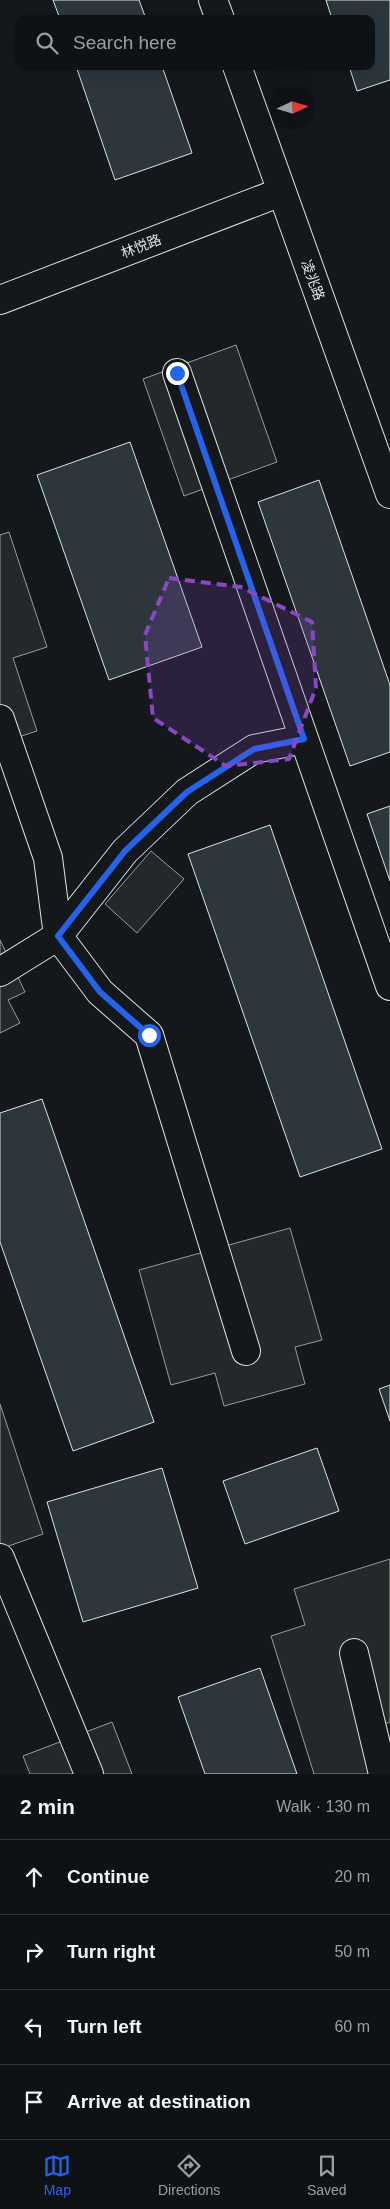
<!DOCTYPE html>
<meta charset="utf-8">
<style>
:root{--surface:#0f1215;--page:#1d2022;--text:#f1f3f6;--muted:#9b9ea0;--line:#2f3234;--accent:#2563eb}
body{margin:0;font-family:Arial,"Noto Sans SC",sans-serif;background:var(--page);color:var(--text)}
.compass{position:absolute;left:270px;top:85px;width:45px;height:45px;border-radius:50%;background:var(--surface);box-shadow:0 5px 20px #0002;rotate:86deg}
.stop{position:absolute;width:15px;height:15px;margin:-11px;border:4px solid #2563eb;border-radius:50%;background:#fff}
.stop.end{background:#2563eb;border-color:#fff;box-shadow:0 1px 5px #0008}
.list{margin:0;padding:0;list-style:none}
h2{display:flex;justify-content:space-between;align-items:center;height:65px;margin:0;padding:0 20px;font-size:21px}
h2 small{font-size:16px;font-weight:400;color:var(--muted)}
.list li{display:grid;grid-template-columns:32px 1fr auto;gap:15px;align-items:center;box-sizing:border-box;height:75px;padding:0 20px;border-top:1px solid var(--line)}
.list b{display:block;font-size:19px;white-space:nowrap}
.list em{font-size:16px;font-style:normal;color:var(--muted)}
.icon{flex:none;width:28px;height:28px;fill:none;stroke:currentColor;stroke-width:2;stroke-linecap:round;stroke-linejoin:round}
.map{position:relative;flex:none;width:390px;height:1774px;overflow:hidden}
.search{position:absolute;background:var(--surface);box-shadow:0 5px 20px #0002;left:15px;right:15px;top:15px;height:55px;display:flex;align-items:center;gap:12px;box-sizing:border-box;padding:0 18px;border-radius:10px;color:var(--muted);font-size:19px}
.sheet{height:365px;background:var(--surface)}
nav{display:flex;justify-content:space-around;align-items:center;box-sizing:border-box;height:70px;border-top:1px solid var(--line);background:var(--surface);font-size:14px;color:var(--muted)}
nav a{display:grid;justify-items:center;gap:2px}
nav .on{color:var(--accent)}
.map>svg:first-child{display:block}
.parking{fill:#24282b;stroke:#939e99}
.building{fill:#2c363c;stroke:#d8e6dc}
.lines{fill:none;stroke-linecap:round;stroke-linejoin:round}
.minor-casing{stroke:#d8e6dc;stroke-width:30}
.minor{stroke:#14181c;stroke-width:28}
.route{stroke:#2563eb;stroke-width:6}
.marked{fill:#8948c3;fill-opacity:0.2;stroke:#8948c3;stroke-width:4;stroke-dasharray:10 6;stroke-linejoin:round}
.labels{text-anchor:middle;dominant-baseline:central;stroke-width:4;stroke-linejoin:round;paint-order:stroke}
.street-label{font-size:14px;fill:#d8e6dc;stroke:#14181c}
</style>
<div class="map">
<svg width="390" height="1774" viewBox="0 0 390 1774">
<rect width="100%" height="100%" fill="#14181c"/>
<!-- parking -->
<path class="parking" d="M236,345L277,462L184,496L143,379Z
M9,532L47,647L13,658L37,731L0,743V535Z
M151,851L184,879L137,933L105,904Z
M0,940L25,992L8,1000L20,1023L0,1033Z
M290,1228L322,1340L295,1347L305,1384L224,1406L215,1373L171,1385L139,1270Z
M0,1404L43,1534L0,1549Z
M390,1559V1722L382,1725L390,1774H314L271,1636L305,1625L294,1589Z
M112,1722L132,1774H30L23,1756Z"/>
<!-- building -->
<path class="building" d="M53,0H139L146,19H60Z
M326,0H390V80L357,91L349,66H371V19H332Z
M76,66H162L192,153L115,180Z
M130,442L202,647L109,680L37,475Z
M319,480L390,685V752L350,766L258,502Z
M390,806V881L367,814Z
M270,825L382,1149L300,1177L188,854Z
M42,1099L154,1422L73,1451L0,1242V1113Z
M390,1385V1421L379,1389Z
M317,1448L339,1511L245,1544L223,1481Z
M162,1468L198,1588L83,1622L47,1502Z
M260,1668L297,1774H205L178,1697Z"/>
<g class="lines">
<!-- minor casing -->
<g class="minor-casing">
<path id="minor" d="M213,0L220,19
M237,66L390,494
M0,300L281,192
M177,373L390,986
M0,719L48,858L58,936L100,992L149,1035L246,1351
M0,972L58,936L125,851L187,792L254,749L304,739
M0,1558L89,1774
M354,1653L383,1774"/>
</g>
<!-- minor -->
<use href="#minor" class="minor"/>
</g>
<g class="lines">
<!-- route -->
<path class="route" d="M149,1035L100,992L58,936L125,851L187,792L254,749L304,739L177,373"/>
</g>
<!-- marked area -->
<path class="marked" d="M169,578L241,587L312,622L316,688L289,759L226,766L153,718L145,635Z"/>
<g class="labels">
<!-- street labels -->
<g class="street-label">
<text transform="translate(141 246) rotate(-21)">林悦路</text>
<text transform="translate(313 280) rotate(70)">凌兆路</text>
</g>
</g>
</svg>
<svg class="compass" viewBox="-18 -18 36 36"><path d="M0-13l5 13h-10z" fill="#e53935"/><path d="M0 13l5-13h-10z" fill="#9b9ea0"/></svg>
<div class="stop" style="left:149px;top:1035px"></div>
<div class="stop end" style="left:177px;top:373px"></div>
<div class="search"><svg class="icon" aria-label="search" viewBox="0 0 24 24"><circle cx="10" cy="10" r="6"/><path d="M15 15l6 6"/></svg>Search here</div>
</div>
<section class="sheet">
<h2>2 min<small>Walk · 130 m</small></h2>
<ul class="list">
<li><svg class="icon" aria-label="ahead" viewBox="0 0 24 24"><path d="M12 20V5M6 11l6-6 6 6"/></svg><div><b>Continue</b></div><em>20 m</em></li>
<li><svg class="icon" aria-label="right" viewBox="0 0 24 24"><path d="M7 20v-9h11M14 6l5 5-5 5"/></svg><div><b>Turn right</b></div><em>50 m</em></li>
<li><svg class="icon" aria-label="left" viewBox="0 0 24 24"><path d="M17 20v-9H6M10 6l-5 5 5 5"/></svg><div><b>Turn left</b></div><em>60 m</em></li>
<li><svg class="icon" aria-label="arrive" viewBox="0 0 24 24"><path d="M6 21V4h12l-3 4 3 4H6"/></svg><div><b>Arrive at destination</b></div></li>
</ul>
</section>
<nav>
<a class="on"><svg class="icon" aria-label="map" viewBox="0 0 24 24"><path d="M3 6l6-2 6 2 6-2v14l-6 2-6-2-6 2zM9 4v14M15 6v14"/></svg>Map</a>
<a><svg class="icon" aria-label="directions" viewBox="0 0 24 24"><path d="M12 3l9 9-9 9-9-9zM9 14v-3h6M13 9l2 2-2 2"/></svg>Directions</a>
<a><svg class="icon" aria-label="saved" viewBox="0 0 24 24"><path d="M7 4h10v16l-5-4-5 4z"/></svg>Saved</a>
</nav>
